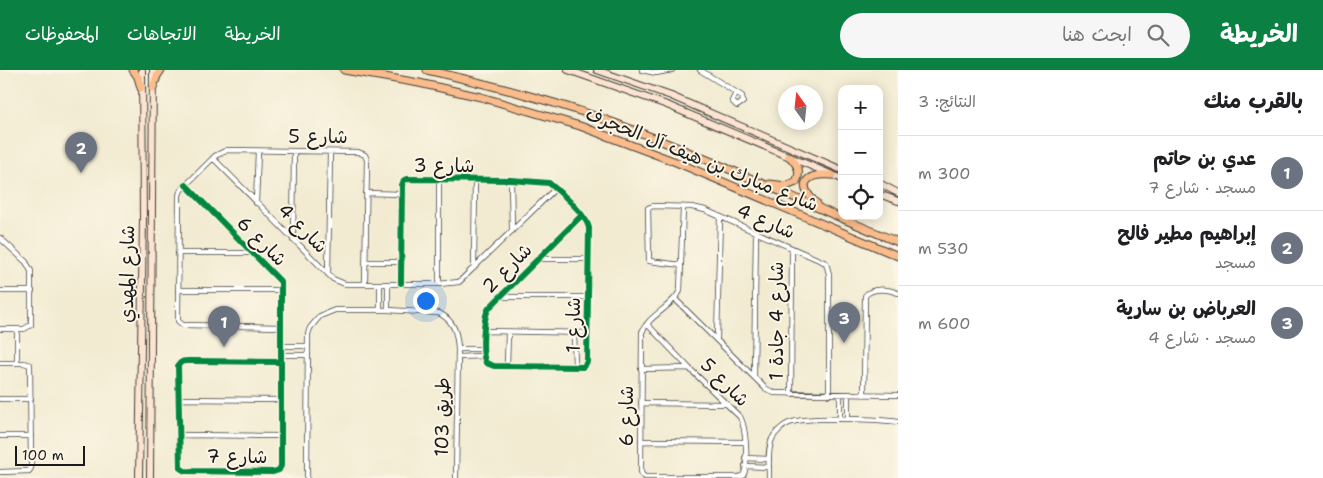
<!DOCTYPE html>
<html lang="ar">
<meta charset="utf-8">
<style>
:root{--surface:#fff;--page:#f6f6f6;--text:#202124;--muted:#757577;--line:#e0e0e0;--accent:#0b8043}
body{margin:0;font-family:"Shantell Sans","Playpen Sans Arabic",sans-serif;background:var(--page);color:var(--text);direction:rtl}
.controls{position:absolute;right:15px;top:15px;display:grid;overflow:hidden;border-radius:10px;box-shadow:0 2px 12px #0003}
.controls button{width:45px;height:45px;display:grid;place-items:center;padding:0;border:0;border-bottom:1px solid var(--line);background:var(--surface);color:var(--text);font:25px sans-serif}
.compass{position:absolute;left:778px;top:15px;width:45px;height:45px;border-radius:50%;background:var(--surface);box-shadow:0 2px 12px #0003;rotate:345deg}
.scale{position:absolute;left:15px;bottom:12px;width:70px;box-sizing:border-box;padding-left:5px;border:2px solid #1c1c1c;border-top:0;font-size:14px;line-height:18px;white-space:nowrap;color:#1c1c1c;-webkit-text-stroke:4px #fcf5e5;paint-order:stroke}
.you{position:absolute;left:425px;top:230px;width:18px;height:18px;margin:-12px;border:4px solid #fff;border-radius:50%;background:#1a73e8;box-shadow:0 0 0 8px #1a73e833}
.badge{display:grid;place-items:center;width:32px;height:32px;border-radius:50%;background:var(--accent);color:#fff;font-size:16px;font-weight:700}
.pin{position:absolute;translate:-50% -41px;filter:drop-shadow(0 1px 2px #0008)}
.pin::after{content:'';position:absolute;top:26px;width:18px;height:15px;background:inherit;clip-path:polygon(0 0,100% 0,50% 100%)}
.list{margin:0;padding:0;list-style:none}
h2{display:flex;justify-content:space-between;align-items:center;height:65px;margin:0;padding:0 20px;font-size:21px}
h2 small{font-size:16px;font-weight:400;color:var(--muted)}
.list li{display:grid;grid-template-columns:32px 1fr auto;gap:15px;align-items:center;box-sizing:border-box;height:75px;padding:0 20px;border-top:1px solid var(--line)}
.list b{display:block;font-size:19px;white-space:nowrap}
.list p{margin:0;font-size:16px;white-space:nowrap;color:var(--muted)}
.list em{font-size:16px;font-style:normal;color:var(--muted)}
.icon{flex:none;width:28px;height:28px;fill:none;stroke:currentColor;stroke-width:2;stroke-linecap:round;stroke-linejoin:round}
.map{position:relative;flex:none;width:898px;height:408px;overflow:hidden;direction:ltr}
header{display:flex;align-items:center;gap:30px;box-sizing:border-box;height:70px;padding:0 25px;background:var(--accent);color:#fff}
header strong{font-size:24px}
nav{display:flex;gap:28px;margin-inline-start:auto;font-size:18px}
.search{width:350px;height:45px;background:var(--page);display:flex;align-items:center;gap:12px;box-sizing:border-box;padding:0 18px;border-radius:28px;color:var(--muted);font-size:19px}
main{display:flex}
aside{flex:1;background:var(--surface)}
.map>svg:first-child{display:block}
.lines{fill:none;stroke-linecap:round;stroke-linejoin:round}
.street-casing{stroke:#3c3b37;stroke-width:6}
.secondary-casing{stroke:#3c3b37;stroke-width:8}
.primary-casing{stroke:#3c3b37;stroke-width:9}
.street{stroke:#fff;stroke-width:4.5}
.secondary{stroke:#fde4d1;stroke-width:6}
.primary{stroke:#fabc8b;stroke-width:7}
.cycleway-casing{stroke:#fcf5e5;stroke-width:9}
.cycleway{stroke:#00873e;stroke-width:6}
.labels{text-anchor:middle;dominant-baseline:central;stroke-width:4;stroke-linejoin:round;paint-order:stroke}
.street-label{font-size:19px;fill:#1c1c1c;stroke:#fcf5e5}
</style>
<header>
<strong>الخريطة</strong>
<div class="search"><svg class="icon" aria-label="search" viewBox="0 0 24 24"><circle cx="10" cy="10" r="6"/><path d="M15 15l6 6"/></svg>ابحث هنا</div>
<nav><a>الخريطة</a><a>الاتجاهات</a><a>المحفوظات</a></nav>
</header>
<main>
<aside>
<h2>بالقرب منك<small>النتائج: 3</small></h2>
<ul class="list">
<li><span class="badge" style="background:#6b7280">1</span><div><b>عدي بن حاتم</b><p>مسجد · شارع 7</p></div><em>300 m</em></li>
<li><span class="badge" style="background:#6b7280">2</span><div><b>إبراهيم مطير فالح</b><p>مسجد</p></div><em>530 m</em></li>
<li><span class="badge" style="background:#6b7280">3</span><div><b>العرباض بن سارية</b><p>مسجد · شارع 4</p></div><em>600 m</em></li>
</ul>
</aside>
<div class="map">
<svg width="898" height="408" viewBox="0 0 898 408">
<rect width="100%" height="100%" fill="#fcf5e5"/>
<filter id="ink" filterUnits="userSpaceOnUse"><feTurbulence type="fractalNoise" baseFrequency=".02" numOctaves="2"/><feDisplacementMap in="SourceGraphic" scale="10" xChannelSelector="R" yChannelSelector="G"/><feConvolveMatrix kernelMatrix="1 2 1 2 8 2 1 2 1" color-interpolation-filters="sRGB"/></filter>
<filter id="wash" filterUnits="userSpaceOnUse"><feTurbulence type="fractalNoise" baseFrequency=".0096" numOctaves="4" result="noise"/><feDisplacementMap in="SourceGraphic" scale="20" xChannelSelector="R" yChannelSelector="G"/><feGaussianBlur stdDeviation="1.12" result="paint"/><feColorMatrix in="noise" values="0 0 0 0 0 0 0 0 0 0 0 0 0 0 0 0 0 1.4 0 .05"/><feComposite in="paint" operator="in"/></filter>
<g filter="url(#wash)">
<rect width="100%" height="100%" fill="#f2ebd2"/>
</g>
<g filter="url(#ink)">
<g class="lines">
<!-- street casing -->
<g class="street-casing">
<path id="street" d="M642,0L656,3L672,0
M700,0L742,26L743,32L737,36L732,31L736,23
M213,88L328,204L333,209L345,214H439L459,212L556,118
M511,110L512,161
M186,115L281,212V396L279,400L273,402L185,401L180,398L178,296C181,290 185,291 192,291L281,292
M366,123L402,124
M256,133L258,81
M0,168L26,192L31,201V255L24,259H0
M293,170L294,82
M178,183H253
M537,189H588
M366,192H401
M681,195L649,191L648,138L653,136L692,137L705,140L826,193L829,204V325
M474,198L475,110
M328,204L330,82
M401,213L402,115L404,110L407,109L511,110L549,113C560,122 586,144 589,158L587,292L583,297L494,296L486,293C481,285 483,247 489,238L582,145
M439,214V110
M178,220H281
M0,221H32
M499,227H588
M675,229L765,318L774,323L898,325
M380,240V214
M388,240V214
M647,254L689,298L740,347C746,357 749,396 743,406L738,407H645L642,405L641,401L642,262C649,245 671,238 680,221L683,137
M281,257L183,255L178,251L179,125L181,120L215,86L227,80L358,82L365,85L367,90L365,213
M484,261L588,263
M574,263L575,297
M717,269L720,147
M282,276H308
M458,279H483
M281,285H308
M458,287L483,286
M0,293H24L30,295L31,398L29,401L0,402
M17,293V259
M507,296L508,262
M641,299L689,298
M754,307L756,162
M791,324L792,178
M848,325V349
M864,325L865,226C872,217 888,219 898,223
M0,329H31
M178,329L281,330
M641,333L727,334
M840,349V325
M179,365L281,366
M0,366H31
M641,371L745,372
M745,388L769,389
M745,396L769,397
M307,408L308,264L310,258L320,246L335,240H388L439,243C454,251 457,262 458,279L456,408
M769,408C769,396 767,381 772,369C775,363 782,356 789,353C807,346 877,349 898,352"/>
</g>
<!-- secondary casing -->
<g class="secondary-casing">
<path id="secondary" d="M568,0L667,35L842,109
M597,0L671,26L842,100
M879,113L898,123
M879,124L898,131
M139,408L143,148L142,0
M150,408L153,0"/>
</g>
<!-- primary casing -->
<g class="primary-casing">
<path id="primary" d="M133,0L138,7L141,18
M344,0L419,13L481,27L580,56L676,92L898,186
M427,0C495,16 563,33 628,58C719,92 808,135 898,172
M153,18L157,6L161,0
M770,114L786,116L796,112C802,101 797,94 789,86
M817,134C795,114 806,103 832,105"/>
</g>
<!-- street -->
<use href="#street" class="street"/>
<!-- secondary -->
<use href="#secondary" class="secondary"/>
<!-- primary -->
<use href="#primary" class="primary"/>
<!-- cycleway casing -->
<g class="cycleway-casing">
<path id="cycleway" d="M186,115L281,212V396L279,400L273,402L185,401L180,398L178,296C181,290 185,291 192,291L281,292
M401,213L402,115L404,110L407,109L511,110L549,113C560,122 586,144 589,158L587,292L583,297L494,296L486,293C481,285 483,247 489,238L582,145"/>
</g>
<!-- cycleway -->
<use href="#cycleway" class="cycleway"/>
</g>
</g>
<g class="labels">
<!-- street labels -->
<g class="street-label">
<text x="318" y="66">شارع 5</text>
<text transform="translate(702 89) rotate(22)">شارع مبارك بن هيف آل الحجرف</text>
<text x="444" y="95">شارع 3</text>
<text transform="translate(766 151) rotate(23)">شارع 4</text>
<text transform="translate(303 158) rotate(45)">شارع 4</text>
<text transform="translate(262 171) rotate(45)">شارع 6</text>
<text transform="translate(507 198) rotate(-45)">شارع 2</text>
<text transform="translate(127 204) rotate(-89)">شارع المهدي</text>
<text transform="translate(776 251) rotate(-90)">شارع 4 جادة 1</text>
<text transform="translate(573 255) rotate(-90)">شارع 1</text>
<text transform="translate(725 312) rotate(45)">شارع 5</text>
<text transform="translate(626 346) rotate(-90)">شارع 6</text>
<text transform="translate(442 347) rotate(-89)">طريق 103</text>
<text x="237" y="386">شارع 7</text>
</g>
</g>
</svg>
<div class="controls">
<button>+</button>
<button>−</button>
<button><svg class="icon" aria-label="locate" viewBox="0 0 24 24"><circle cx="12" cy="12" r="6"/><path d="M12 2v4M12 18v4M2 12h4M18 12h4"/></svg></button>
</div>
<svg class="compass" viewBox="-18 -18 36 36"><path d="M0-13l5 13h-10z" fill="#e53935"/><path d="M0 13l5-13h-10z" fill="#757577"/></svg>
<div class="scale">100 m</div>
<div class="you"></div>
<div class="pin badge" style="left:224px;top:277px;background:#6b7280">1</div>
<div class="pin badge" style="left:81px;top:103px;background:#6b7280">2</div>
<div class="pin badge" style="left:844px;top:273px;background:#6b7280">3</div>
</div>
</main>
